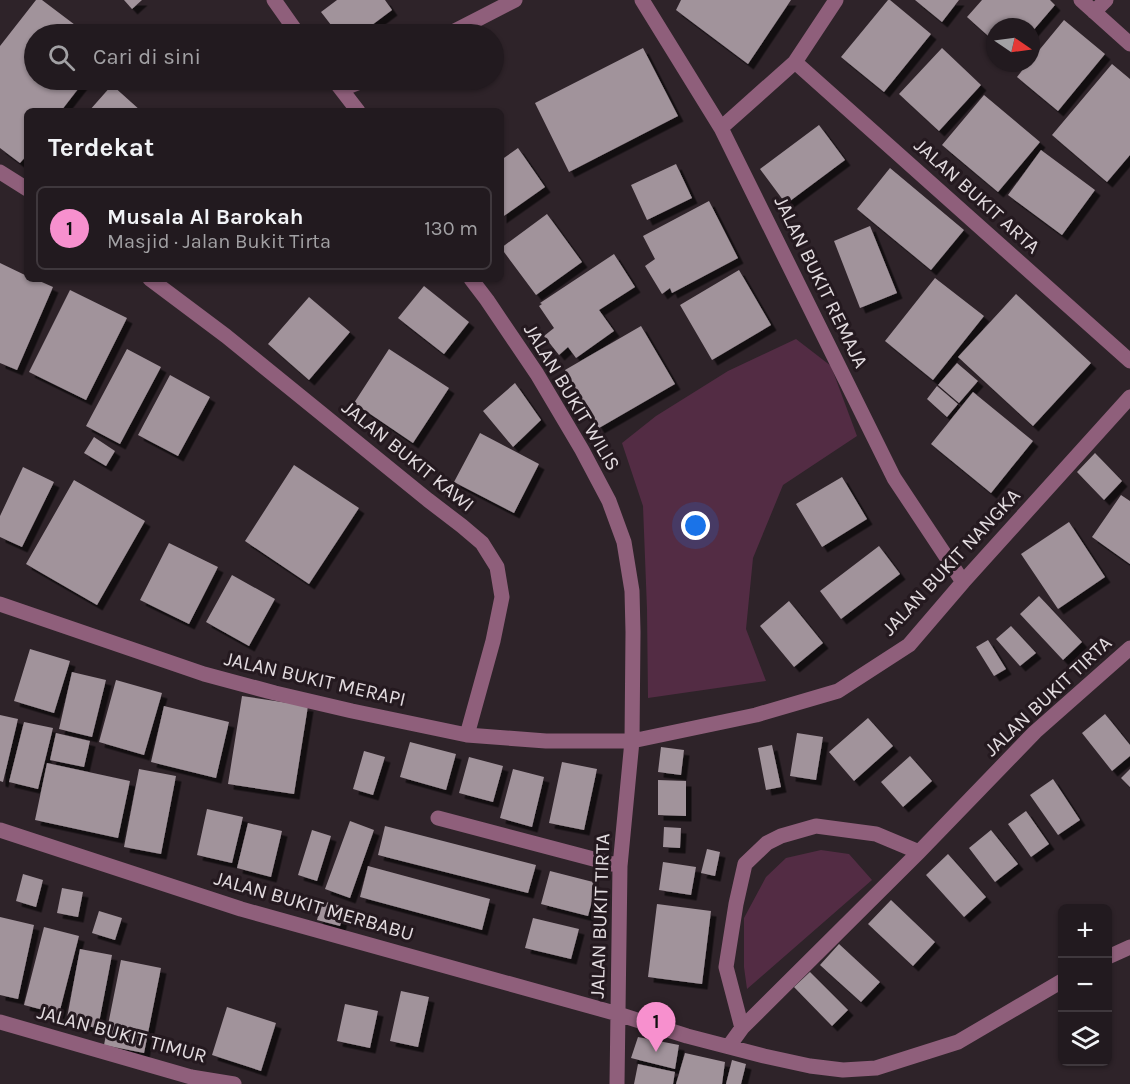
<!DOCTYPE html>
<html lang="id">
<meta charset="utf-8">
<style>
:root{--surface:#221a1f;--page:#2e272c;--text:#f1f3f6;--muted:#a2a1a4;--line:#3f383d;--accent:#f790ce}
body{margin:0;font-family:Karla,sans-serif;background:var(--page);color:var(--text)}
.controls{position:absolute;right:18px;bottom:18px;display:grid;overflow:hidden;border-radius:9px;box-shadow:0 2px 4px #0004}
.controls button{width:54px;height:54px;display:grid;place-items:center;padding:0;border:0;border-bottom:2px solid var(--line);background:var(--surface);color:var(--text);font:30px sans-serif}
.compass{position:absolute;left:986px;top:18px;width:54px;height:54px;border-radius:50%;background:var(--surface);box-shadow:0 2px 4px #0004;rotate:103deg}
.you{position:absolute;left:696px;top:526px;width:21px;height:21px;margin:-15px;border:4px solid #fff;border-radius:50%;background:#1a73e8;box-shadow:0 0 0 9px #1a73e833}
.badge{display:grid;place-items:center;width:39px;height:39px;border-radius:50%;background:var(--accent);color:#111;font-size:20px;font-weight:700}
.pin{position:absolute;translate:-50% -50px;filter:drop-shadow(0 2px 3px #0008)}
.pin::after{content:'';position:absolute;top:32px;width:21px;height:18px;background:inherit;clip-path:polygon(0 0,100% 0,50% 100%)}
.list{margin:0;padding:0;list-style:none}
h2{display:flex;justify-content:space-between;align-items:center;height:78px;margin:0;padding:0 24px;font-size:26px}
h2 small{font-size:20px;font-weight:400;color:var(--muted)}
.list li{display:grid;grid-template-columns:39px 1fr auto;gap:18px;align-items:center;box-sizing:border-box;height:84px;margin:0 12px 12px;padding:0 12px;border:2px solid var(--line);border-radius:9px}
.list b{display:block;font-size:22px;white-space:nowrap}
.list p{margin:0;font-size:20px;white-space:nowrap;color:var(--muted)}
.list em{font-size:20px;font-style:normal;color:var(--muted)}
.icon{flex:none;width:33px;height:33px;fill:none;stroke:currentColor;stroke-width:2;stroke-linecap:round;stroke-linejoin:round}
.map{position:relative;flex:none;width:1130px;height:1084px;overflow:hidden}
.search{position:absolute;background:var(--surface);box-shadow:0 2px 4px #0004;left:24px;top:24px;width:480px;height:66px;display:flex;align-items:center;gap:15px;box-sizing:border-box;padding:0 21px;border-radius:33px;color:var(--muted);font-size:22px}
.panel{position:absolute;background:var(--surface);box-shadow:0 2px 4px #0004;left:24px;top:108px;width:480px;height:174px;border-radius:9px}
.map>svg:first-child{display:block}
.green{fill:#532c44}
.building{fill:#a1939b;filter:url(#shadow)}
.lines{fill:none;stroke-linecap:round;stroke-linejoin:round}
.minor{stroke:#8f5f7b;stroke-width:15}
.labels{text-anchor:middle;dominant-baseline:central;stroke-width:6;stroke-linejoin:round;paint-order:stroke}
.street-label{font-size:20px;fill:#e2dbdf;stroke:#24191f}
</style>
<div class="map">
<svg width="1130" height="1084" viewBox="0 0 1130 1084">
<defs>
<filter id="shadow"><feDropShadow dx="5.5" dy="5.5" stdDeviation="0" flood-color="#0009"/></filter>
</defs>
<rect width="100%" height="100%" fill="#2e2329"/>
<!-- green -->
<path class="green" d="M796,339L831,366L857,436L783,485L753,558L746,629L766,681L648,698L647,609L643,506L622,443L656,416L728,371Z
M821,850L849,854L872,880L747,989L744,967V918L766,877L786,858Z"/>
<!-- building -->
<path class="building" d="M36,0H42L87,34H34V80H85L61,111H27V155L20,163L0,148V46Z
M124,0H142L132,9Z
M337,0H385L392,10L360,34H338L321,12Z
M681,0H791L748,64L676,10Z
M888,0H890L931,34L884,92L841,57Z
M915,0H959L942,22Z
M982,0H1050L1055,5L1031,33V27H995V42L967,17Z
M1064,20L1105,54L1058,111L1017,77L1028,63H1031V60Z
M643,48L678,116L569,172L535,103Z
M942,48L981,85L939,131L899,94Z
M1112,64L1130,79V155L1107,182L1052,135Z
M112,85L141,111H89Z
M984,95L1040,142L998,192L942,145Z
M819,125L845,160L786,204L760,169Z
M518,148L545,187L501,218V160Z
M1041,150L1095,190L1062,235L1008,195Z
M676,164L692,198L647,220L631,185Z
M890,168L964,230L931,270L857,209Z
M709,201L738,258L672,293L670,288L662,294L645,266L655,259L643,236Z
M547,214L582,262L536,295L501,248Z
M870,226L897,293L860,308L834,241Z
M614,254L635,287L599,310L614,331L576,358L568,347L559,355L544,336L554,328L539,306L542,304L540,303Z
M0,263L27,276V279H35L53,287L17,370L0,363Z
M739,270L771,325L712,360L680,305Z
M935,278L984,316L933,380L885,341Z
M424,286L469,322L444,354L398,318Z
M70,290L127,318L86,400L29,372Z
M1016,294L1091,363L1033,426L958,357Z
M309,297L350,332L309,380L268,344Z
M641,326L675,384L599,428L565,370Z
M127,349L161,367L120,444L86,426Z
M389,349L449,388L413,443L354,403Z
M957,363L978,381L959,403L938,385Z
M170,375L210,397L178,456L138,435Z
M515,383L541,420L513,447L483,411Z
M937,386L958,404L947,417L927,399Z
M973,392L1033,441L991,493L931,444Z
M480,433L539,464L514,513L454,482Z
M94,437L115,451L106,466L84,453Z
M1095,453L1122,481L1104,500L1077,472Z
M294,465L359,508L309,584L245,541Z
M23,467L54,482L22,547L0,537V516Z
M842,477L867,519L822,547L796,504Z
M74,480L145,521L97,605L26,564Z
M1121,495L1130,501V564L1092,537Z
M1069,522L1105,577L1058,609L1021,554Z
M169,543L218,567L189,624L140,600Z
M879,546L900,574L841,619L820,591Z
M232,575L275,599L249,646L206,622Z
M1039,596L1082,642L1063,660L1020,614Z
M789,601L823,643L794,667L760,626Z
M1011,626L1036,653L1020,666L996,639Z
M988,640L1006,669L994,676L976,647Z
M30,649L70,661L54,713L14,701Z
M72,672L106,680L92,737L59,729Z
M116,680L162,693L144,755L99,742Z
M242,696L308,706L294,794L228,784Z
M164,706L229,722L216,778L151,762Z
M1105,714L1130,745V756L1112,771L1082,733Z
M0,715L18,719L3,782L0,781Z
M868,718L893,746L854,781L829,752Z
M24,722L53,728L38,789L9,782Z
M56,733L90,741L84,767L50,760Z
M797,733L823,737L816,780L790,776Z
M410,742L456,754L446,790L400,777Z
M772,745L781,787L766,790L758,748Z
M661,747L684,750L681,775L658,772Z
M364,751L385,757L373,795L353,789Z
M910,756L932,781L903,807L881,782Z
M469,757L503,766L493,802L459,793Z
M562,762L597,769L584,830L549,823Z
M47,763L130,781L118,838L35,820Z
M139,769L176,776L161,854L124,847Z
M513,769L544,777L532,827L500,818Z
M1130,769V787L1121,778Z
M1053,779L1080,820L1058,835L1030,795Z
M658,780L686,781V816L658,815Z
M207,809L243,817L232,863L197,855Z
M1026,811L1049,844L1031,857L1008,824Z
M350,821L374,830L350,898L325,889Z
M248,823L282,831L271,877L237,868Z
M385,826L536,865L528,893L378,855Z
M664,827L681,828L680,848L663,847Z
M312,830L331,836L317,881L298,875Z
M991,830L1018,864L995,882L969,848Z
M707,849L720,852L715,876L701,873Z
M948,854L986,897L964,917L926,875Z
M663,862L696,867L691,895L659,890Z
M368,866L490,899L482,930L360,897Z
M550,871L597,883L588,916L541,904Z
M23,874L43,880L36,907L16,901Z
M62,888L83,892L78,917L57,913Z
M891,900L935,942L913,966L868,924Z
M322,901L345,907L340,926L317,920Z
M657,904L711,911L702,984L648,977Z
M99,911L122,918L115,940L92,933Z
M0,917L34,925L18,999L0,995Z
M533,918L579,929L571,959L525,948Z
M44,927L79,936L59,1014L24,1005Z
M839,944L880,982L861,1002L820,965Z
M80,949L112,955L98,1028L66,1023Z
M121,960L161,968L144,1053L104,1045Z
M810,972L848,1010L832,1026L794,987Z
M401,991L429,997L418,1047L390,1041Z
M345,1004L378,1011L370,1048L337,1041Z
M227,1007L276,1023L261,1071L212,1055Z
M638,1037L679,1045L675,1069L631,1058Z
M685,1053L725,1062L722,1084H676Z
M732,1060L746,1064L741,1084H726Z
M638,1064L675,1072L673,1084H634Z"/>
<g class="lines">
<!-- minor -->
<path class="minor" d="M274,0L298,34
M642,0L721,128L894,478L963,582
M1081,0L1130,44
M1094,12L1106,0
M449,34L515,0
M795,62L1130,361
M334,80L358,111
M342,89L365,80
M721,128L795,62L836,0
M0,172L27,189
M150,279L226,336L428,500L462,526L482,543L497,567L502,597L493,641L467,735
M471,279L487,300L537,374L582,450L609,501L624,542L632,591L633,632L632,741L620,866L617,1084
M0,604L204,674L275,693L352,711L467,735L546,741H632L756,715L838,691L909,645L963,582L1130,397
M438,818L620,866
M0,830L241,909L618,1014L687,1036L764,1056L810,1066L843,1070L876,1068L958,1042L1062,981
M1108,957L1130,947
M0,1022L191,1077L234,1084
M742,1028L726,967L736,904L745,864L767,843L781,836L816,826L876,834L919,852
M729,1046L742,1028L919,852L1035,732L1130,648"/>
</g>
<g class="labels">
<!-- street labels -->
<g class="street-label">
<text transform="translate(977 196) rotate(42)">JALAN BUKIT ARTA</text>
<text transform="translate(821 282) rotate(64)">JALAN BUKIT REMAJA</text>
<text transform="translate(572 397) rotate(59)">JALAN BUKIT WILIS</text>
<text transform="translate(408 456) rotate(39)">JALAN BUKIT KAWI</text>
<text transform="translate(951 562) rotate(-47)">JALAN BUKIT NANGKA</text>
<text transform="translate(315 679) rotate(13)">JALAN BUKIT MERAPI</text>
<text transform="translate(1048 696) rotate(-43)">JALAN BUKIT TIRTA</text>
<text transform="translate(314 906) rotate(16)">JALAN BUKIT MERBABU</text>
<text transform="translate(600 916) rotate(-88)">JALAN BUKIT TIRTA</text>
<text transform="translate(122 1034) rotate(15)">JALAN BUKIT TIMUR</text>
</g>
</g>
</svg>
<div class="controls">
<button>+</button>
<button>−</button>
<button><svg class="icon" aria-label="layers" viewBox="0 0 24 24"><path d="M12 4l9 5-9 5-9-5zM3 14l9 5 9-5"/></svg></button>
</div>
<svg class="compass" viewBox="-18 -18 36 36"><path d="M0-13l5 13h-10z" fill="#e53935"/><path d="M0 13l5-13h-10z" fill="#a2a1a4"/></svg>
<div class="you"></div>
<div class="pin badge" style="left:656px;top:1052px">1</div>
<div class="search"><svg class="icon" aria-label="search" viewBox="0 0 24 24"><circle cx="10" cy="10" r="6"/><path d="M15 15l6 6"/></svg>Cari di sini</div>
<section class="panel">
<h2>Terdekat<small></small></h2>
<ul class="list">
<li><span class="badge">1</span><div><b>Musala Al Barokah</b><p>Masjid · Jalan Bukit Tirta</p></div><em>130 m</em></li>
</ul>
</section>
</div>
